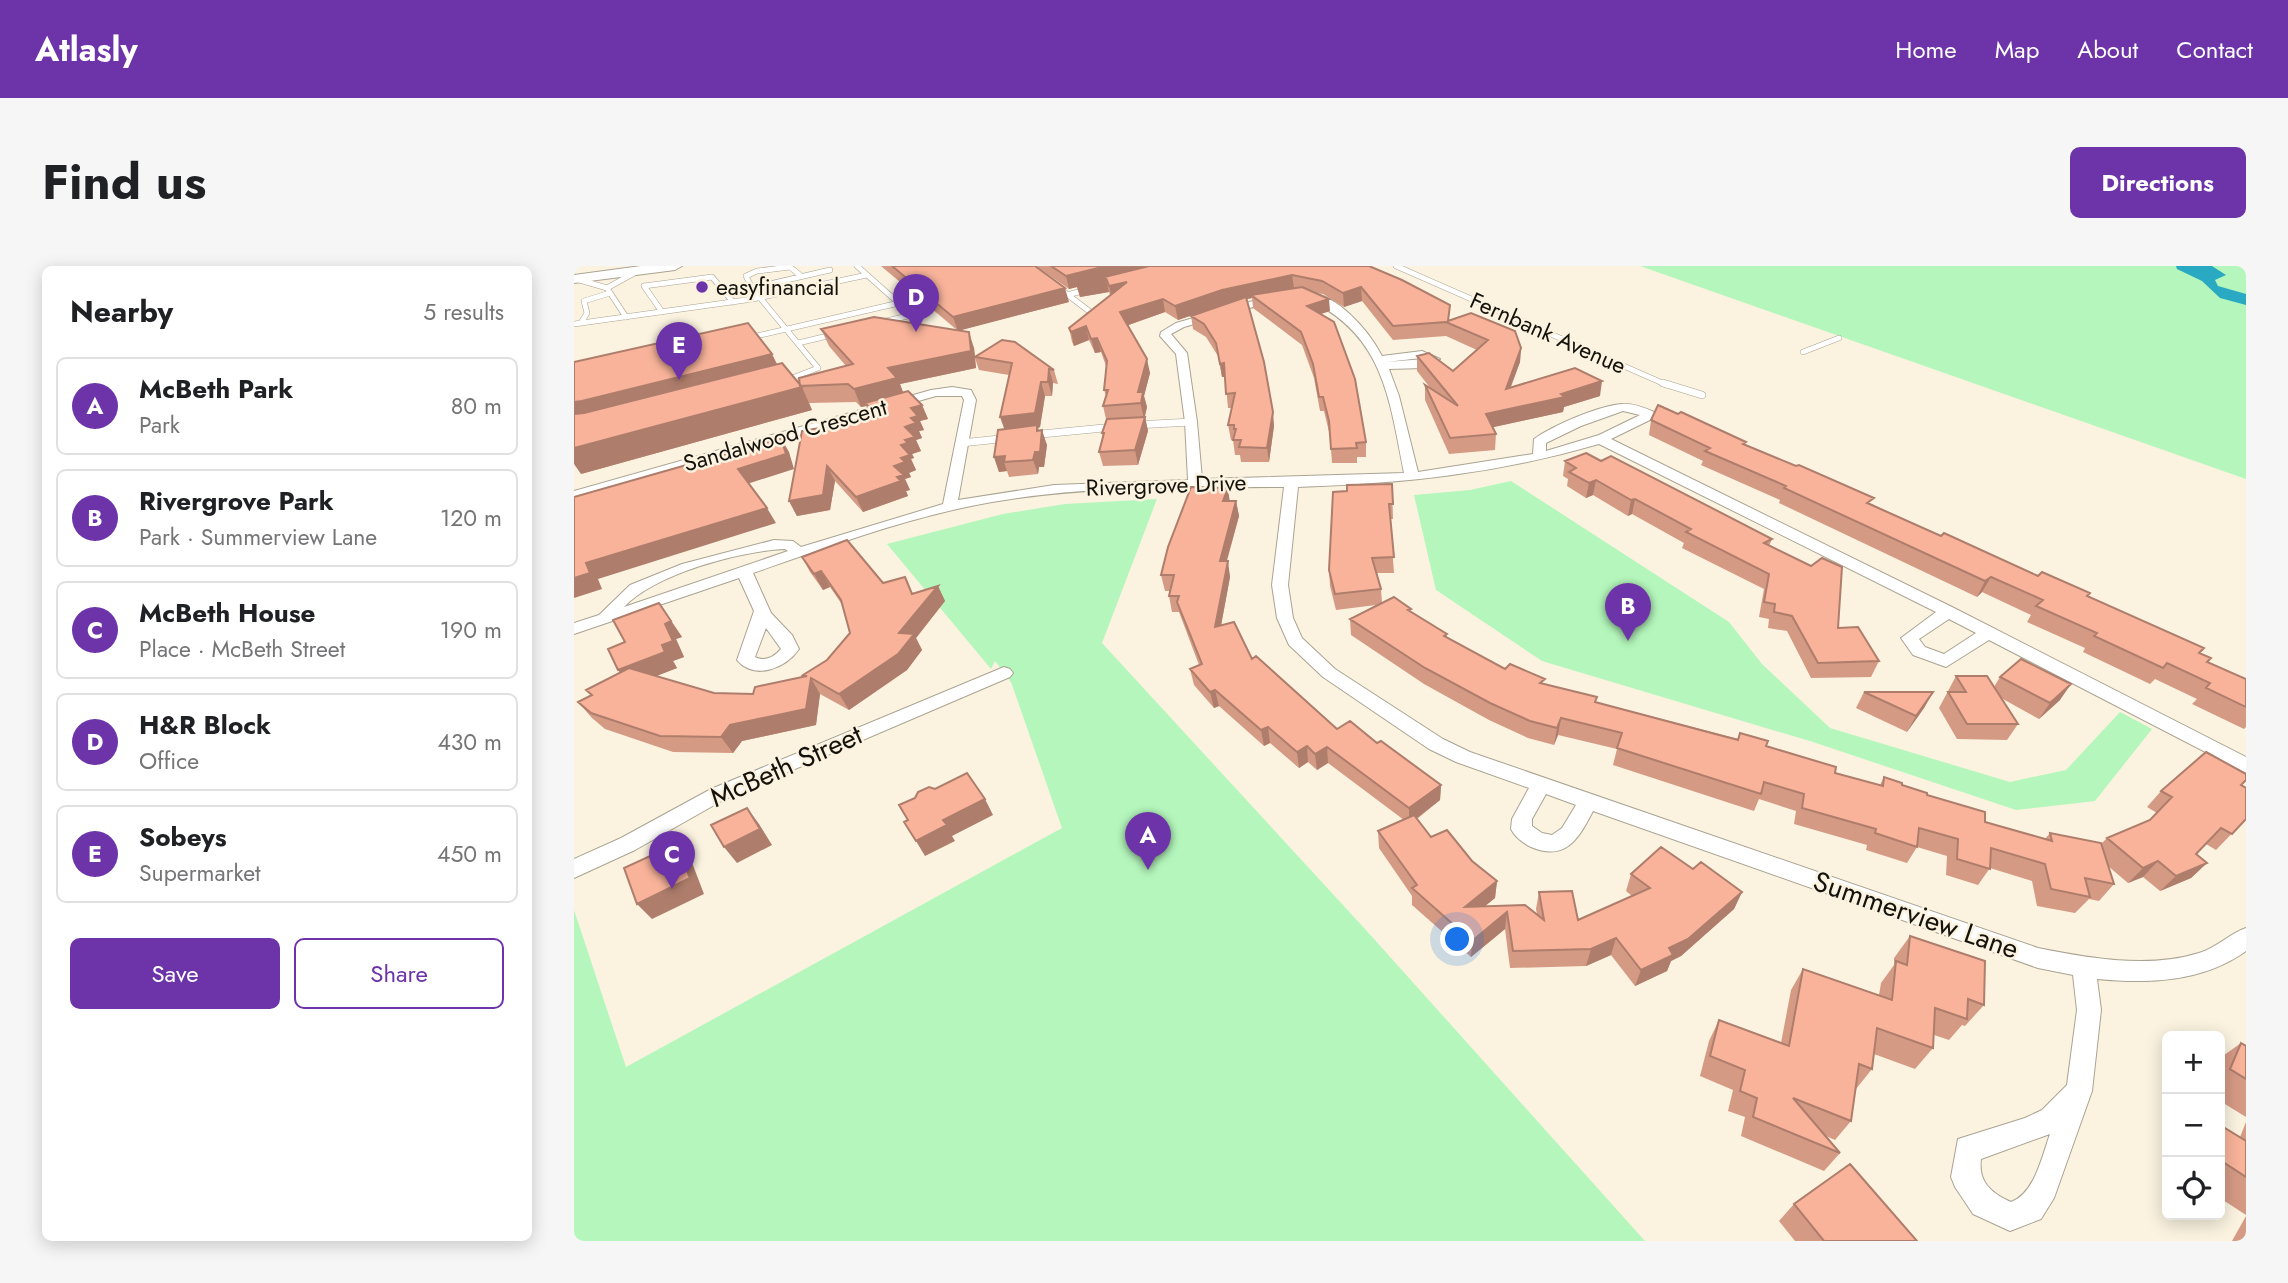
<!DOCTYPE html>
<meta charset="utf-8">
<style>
:root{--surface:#fff;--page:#f6f6f6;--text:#202124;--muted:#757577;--line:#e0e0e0;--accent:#6d33a9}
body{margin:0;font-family:Jost,sans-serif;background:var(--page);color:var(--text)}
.controls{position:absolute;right:21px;bottom:21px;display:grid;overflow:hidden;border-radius:10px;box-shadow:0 4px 18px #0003}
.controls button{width:63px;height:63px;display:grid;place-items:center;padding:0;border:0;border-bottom:2px solid var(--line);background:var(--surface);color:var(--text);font:35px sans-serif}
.you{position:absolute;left:884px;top:674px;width:24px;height:24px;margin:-18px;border:5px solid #fff;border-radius:50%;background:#1a73e8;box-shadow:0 0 0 10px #1a73e833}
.badge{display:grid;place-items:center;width:46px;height:46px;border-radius:50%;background:var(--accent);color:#fff;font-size:23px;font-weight:700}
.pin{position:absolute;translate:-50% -58px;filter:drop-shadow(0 2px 4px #0008)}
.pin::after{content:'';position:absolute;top:37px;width:24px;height:21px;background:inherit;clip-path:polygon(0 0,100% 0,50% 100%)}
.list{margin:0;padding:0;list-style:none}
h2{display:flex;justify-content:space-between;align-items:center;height:91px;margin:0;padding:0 28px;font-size:30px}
h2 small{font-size:23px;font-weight:400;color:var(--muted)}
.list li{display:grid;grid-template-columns:46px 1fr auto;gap:21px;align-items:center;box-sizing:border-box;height:98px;margin:0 14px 14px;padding:0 14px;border:2px solid var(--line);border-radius:10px}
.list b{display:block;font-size:26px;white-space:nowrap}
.list p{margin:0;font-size:23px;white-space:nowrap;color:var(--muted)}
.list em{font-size:23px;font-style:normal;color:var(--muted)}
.actions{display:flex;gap:14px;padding:21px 28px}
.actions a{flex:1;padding:16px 0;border:2px solid var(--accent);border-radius:10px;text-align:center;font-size:24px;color:var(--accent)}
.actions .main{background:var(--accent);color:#fff}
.icon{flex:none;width:38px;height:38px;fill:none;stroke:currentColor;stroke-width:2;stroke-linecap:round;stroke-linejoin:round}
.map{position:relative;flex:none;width:1672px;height:975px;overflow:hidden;border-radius:10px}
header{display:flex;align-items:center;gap:42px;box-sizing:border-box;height:98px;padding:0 35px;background:var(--accent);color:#fff}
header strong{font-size:33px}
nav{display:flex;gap:38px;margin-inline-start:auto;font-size:24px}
.intro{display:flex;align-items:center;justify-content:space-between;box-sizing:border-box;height:168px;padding:0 42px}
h1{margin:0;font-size:49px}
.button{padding:18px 32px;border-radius:10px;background:var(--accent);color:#fff;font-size:24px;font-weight:700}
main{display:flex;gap:42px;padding:0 42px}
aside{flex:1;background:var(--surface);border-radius:10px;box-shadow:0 4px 18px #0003}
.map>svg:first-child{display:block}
.green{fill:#b4f6bb}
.water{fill:#29a9c2}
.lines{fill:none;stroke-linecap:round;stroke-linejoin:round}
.lane-far1-casing{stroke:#aaa392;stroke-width:6}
.lane-casing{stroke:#aaa392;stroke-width:8}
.street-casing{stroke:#aaa392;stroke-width:2}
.primary-casing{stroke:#aaa392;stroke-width:2}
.lane-far1{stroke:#fff;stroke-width:5}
.lane{stroke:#fff;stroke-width:7}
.street{fill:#fff;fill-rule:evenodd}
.primary{fill:#fff;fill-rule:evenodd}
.wall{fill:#d59a84}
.shaded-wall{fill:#ae7d6c}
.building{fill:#f8b39a;stroke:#ae7d6c;stroke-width:2}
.poi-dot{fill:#6d33a9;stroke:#fbf3e0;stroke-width:2.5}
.labels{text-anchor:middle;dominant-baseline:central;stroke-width:5;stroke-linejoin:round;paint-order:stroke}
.far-poi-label{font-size:23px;fill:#14120c;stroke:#fbf3e0;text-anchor:start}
.far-street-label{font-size:23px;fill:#14120c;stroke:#fbf3e0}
.street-label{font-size:28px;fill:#14120c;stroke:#fbf3e0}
</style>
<header>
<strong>Atlasly</strong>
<nav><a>Home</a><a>Map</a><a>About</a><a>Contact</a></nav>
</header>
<div class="intro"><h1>Find us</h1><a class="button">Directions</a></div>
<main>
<aside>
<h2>Nearby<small>5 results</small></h2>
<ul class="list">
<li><span class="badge">A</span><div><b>McBeth Park</b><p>Park</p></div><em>80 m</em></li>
<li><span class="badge">B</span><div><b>Rivergrove Park</b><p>Park · Summerview Lane</p></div><em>120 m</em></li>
<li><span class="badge">C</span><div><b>McBeth House</b><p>Place · McBeth Street</p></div><em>190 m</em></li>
<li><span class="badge">D</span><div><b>H&amp;R Block</b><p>Office</p></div><em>430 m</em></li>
<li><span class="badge">E</span><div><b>Sobeys</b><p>Supermarket</p></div><em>450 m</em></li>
</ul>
<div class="actions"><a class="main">Save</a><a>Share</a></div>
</aside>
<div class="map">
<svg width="1672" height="975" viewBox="0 0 1672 975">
<rect width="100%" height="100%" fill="#fbf3e0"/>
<!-- green -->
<path class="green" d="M1066,0H1672V213Z
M937,215L1155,356L1188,398L1256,462L1436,516L1492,504L1546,446L1578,463L1521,535L1442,544L1239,476L968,395L862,324L840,229L896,224Z
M583,233L528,377L791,663L1071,975H0V644L52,801L488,562L437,416L421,395L417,403L313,278L429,248L491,238Z"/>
<!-- water -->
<path class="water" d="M1602,0H1638L1652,9L1641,14L1644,20L1672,28V39L1646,32L1628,15L1603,3Z"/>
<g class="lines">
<!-- lane-far1 casing -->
<g class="lane-far1-casing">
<path id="lane-far1" d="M283,0L338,49L308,56
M822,0L1093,119
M2,13L33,22L62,6
M70,20L138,11L159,36
M70,20L88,46
M33,22L52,51
M178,22L172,10L183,5L216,1L226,9
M490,26L515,45
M493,29L516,23
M7,57L13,47L10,35L36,27
M0,58L179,33L293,9
M174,72L325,37
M224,77L262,68
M1229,86L1265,72
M208,116L244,102L178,22L256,4"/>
</g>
<!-- lane casing -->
<g class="lane-casing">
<path id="lane" d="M1089,117L1128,129
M562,159L617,156
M457,169L540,161
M387,177L435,172"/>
</g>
<!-- street casing -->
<g class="street-casing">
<path id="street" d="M729,27C761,24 795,65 808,90L848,85L866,93L849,102L815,103L825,130L844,206L959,188L960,173C980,159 1024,140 1048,138C1059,137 1071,142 1080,146V152L1037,173L1380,342L1672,491V507L1415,374L1372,401L1339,389L1327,372L1362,346L1025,178C921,208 833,217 724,221L714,319L719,352L728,372L761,403L869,473L896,486L1464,682C1515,692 1573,703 1625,687C1642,682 1655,668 1672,662V685C1629,716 1575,718 1523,713L1527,744L1518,825L1480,932L1467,953L1436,965L1399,948L1381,921L1377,911L1384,873L1451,852L1468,844L1493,819L1503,744L1499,709L1464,702L1019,545C1005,572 992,596 957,581C949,577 941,571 937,563L938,553L955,522L882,496L855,483L749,411L715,379L703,352L698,319L710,221C613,222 515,219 418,236C337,250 257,280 179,307L197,347L218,369L225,383C212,402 181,415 163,394L180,345L165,312L0,368V357L25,349L56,319L108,298L200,274L219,275L227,281L369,238L390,134L388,130H362L0,233V225L357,124L378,121L397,124L402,134L384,234L480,219L614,214L611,156L602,88L586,70L587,66L602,57L703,28L707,29V33L610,61L597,68L613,87L623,156L628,213L830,207C815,130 809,66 729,31ZM847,92L851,93L812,96ZM1049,145L1066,149L1025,169L972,185V177L1007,160ZM211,283L214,285L50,341C81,308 166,285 211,283ZM1375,353L1402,367L1370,388L1351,381L1345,373ZM192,362L207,383C200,391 191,396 181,391ZM972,528L1002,539L988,562L978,569L968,567L958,560V553ZM1476,868C1468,890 1461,927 1437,936C1417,927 1404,916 1407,893Z
M430,401L436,403L439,407L436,411L151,533L61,584L0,612V593L47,572L137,523Z"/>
</g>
<!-- primary casing -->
<g class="primary-casing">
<path id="primary" d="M67,0H108L101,4L0,17V9Z"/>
</g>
<!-- lane-far1 -->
<use href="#lane-far1" class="lane-far1"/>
<!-- lane -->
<use href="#lane" class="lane"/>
<!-- street -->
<use href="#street" class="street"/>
<!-- primary -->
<use href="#primary" class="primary"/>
</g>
<!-- wall -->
<path class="wall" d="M307,0H461L495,36L386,64L400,82L401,90L480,104L484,118L479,117L478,130H471L466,161L464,162L473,179L470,201H465L464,208L435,211L433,205L425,206L420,191L430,163L435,109L405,104L401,92L402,102L326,118L329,126L348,139L354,153L346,155L350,164L345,165L348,172L342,174L347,185L338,188L340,192L337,193L342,204L335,207L337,211L331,213L336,224L332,225L334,230L289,246L261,215L256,244L223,250L215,235L299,152L292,140L287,141L282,136L235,137L238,144L7,208L203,99L225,119L272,100L255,80L247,63L383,64Z
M462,0H795L875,55L947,82L946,96L937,121L1026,130L990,141L989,146L919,161L922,168L921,184L875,188L851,134V119L857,123L843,105V90L879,105L903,84L872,70L819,74L788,35L770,41L749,28L741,27L756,45L747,48L792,176V191H783V197H758L756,170L750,145H746L740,112L728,79L679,42L678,32L673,33L700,160L695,196H667L666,189H661L659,174H657L654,159L658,142H654L651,111H648L644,90L632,71L619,63L617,50L655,37L604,54L591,46L554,59L576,107L570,130L573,141L571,151L574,165L564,199L529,200L525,186L529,172L528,167L532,153L529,140L532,130L530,124L532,100L527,86L521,87L515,74L500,80L498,76L495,62L536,29L535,26L506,31L503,21L495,23Z
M1077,154L1171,179L1367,270L1514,330L1625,387L1634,396L1672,413V461L1670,463L1618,438L1623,433L1581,413L1576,418L1509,386L1511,382L1453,356L1457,349L1408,326L1403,331L1205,237L1206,234L1127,199L1129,195L1075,169Z
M991,195H1027L1198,273L1195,280L1264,362L1305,395L1297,411L1237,412L1213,365L1194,362L1195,353L1185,351L1190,323L1108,282L1110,277L1058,248L1054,250L1019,229L1012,232L993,220L994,213L989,210Z
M818,218L819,253H816L820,307H803L807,323L808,337L837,343V346L873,368L872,372L931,403L970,418L1022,436L1192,480L1261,507L1306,519L1310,511L1353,529L1411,556L1471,573L1476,567L1527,578L1533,572L1576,554L1583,547L1573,541L1587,525L1667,519L1672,553L1642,584L1632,578L1622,588L1633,597L1617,612L1586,625L1569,611L1554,617L1534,600L1540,618L1525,635L1515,633L1501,647L1463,640L1458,615L1416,602L1404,619L1372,609L1373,590L1343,581L1333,597L1292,584L1293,579L1220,558L1222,545L1185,533L1180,545L1039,499L1043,483L984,469L980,479L954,472L915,454L850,418L777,369L776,353L802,339L762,344L756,320L755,304L773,225Z
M656,235H662L665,250L653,295L656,311L647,359L678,393L763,463L803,477L867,519L866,534L843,553L857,571L898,595L923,615L921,632L911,640L963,648L962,643L965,626L1004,654L1058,630L1052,625L1057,608L1119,603L1168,626L1160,643L1107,690L1097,695L1093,705L1061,720L1037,689L1012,700L936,702L931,663L897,691L838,639V630L805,582L804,565L830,554L754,497L743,504L734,496L725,502L696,477L690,480L645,440L640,442L620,419L616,403L625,399L605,346H598L595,330L596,325H591L587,309Z
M228,291L339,327L364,320L371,335L342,372L348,384L333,404L275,444L246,428L242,459L168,475L159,487L99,486L31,463L18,452L4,436L17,430L12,424L46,407L44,404L51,376L96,353L108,371L102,373L110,391L99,395L103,402L82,410L140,427L179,428L231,411L229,409L253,394L276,367L269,340L256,321L249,324L236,306Z
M1382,410L1420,421L1426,411L1486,434L1465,453L1427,432L1444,458L1433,474L1383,473L1365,442Z
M1290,426H1359L1350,442L1333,466L1282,442Z
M1336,670L1410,739L1391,760L1388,759L1375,774L1360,769L1359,782L1341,803L1300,788L1298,803L1282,823H1281L1277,855L1261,874L1252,870L1266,887L1250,905L1167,870L1171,851L1154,845L1159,824L1126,810L1135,775L1145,754L1207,777L1217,724L1229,703L1305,729L1307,717L1320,699V692Z
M1667,777L1672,780V851L1646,835V792Z
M1672,856V949L1646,932V859L1666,871Z
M1220,938L1343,975H1221L1205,955Z
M1672,950V975H1658Z"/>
<!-- shaded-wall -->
<path class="shaded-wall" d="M532,0H588L532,14L535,26L506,31L503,21L495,23L492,10Z
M718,9L720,22L677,29L678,32L650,38L604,54L601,40L648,24Z
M553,16L538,34L535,20Z
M787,21L788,35L770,41L769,27Z
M491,22L495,36L384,65L379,51Z
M589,33L591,46L549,61L546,46Z
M755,33L756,45L734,52L733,40Z
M512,60L515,74L500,80L497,66Z
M395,66L400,82L402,102L326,118L330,129L291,137L292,140L287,141L280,123L314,102Z
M523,72L527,86L521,87L517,73Z
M947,82L946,96L930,138L932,123Z
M198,88L209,110L0,160V136Z
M573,93L576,107L570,130L573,141L570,153L564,126Z
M650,97L652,111H648L646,98Z
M475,103L479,117L478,130L474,116Z
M1028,115L1026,130L990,141L989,146L911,163L912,148L987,128Z
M467,116L471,130L466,161L464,162L467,172L468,164L473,179L470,201H465L464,208L459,194L431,165L426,151Z
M228,121L238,144L7,208L0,198V182Z
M348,139L354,153L346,155L350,164L345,165L348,172L342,174L347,185L338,188L340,192L337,193L342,204L335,207L337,211L331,213L336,224L332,225L334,230L289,246L282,231L320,200L327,192V179L331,174V161L337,142Z
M699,146L700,160L695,196L693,182Z
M571,151L574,165L564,199L561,184Z
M207,172L215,186L220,203L173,218L164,203Z
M431,190L430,196L433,205L425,206L420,191Z
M253,200L261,215L256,244L223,250L215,235Z
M1022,214L1019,229L1012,232L1015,217Z
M654,222L656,237L649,235Z
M1061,233L1058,248L1054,250L1057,234Z
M662,235L665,250L648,311L646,295Z
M193,242L202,257L24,313L28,323L0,332V312L12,297Z
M654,295L656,311L644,376L641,361Z
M247,305L256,321L249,324L240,308Z
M331,311L345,343L364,320L371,335L342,372L348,384L333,404L275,444L265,428L325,367L338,328Z
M1417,311L1408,326L1403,331L1411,315Z
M85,337L108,371L102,373L110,391L99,395L103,402L57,420L44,404L88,379L91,358Z
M237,412L246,428L242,459L168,475L159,487L147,471L156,459Z
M1497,418L1486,434L1465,453L1476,437Z
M641,424L645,440L640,442L636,426Z
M1359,426L1350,442L1333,466L1342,450Z
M987,452L984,469L980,479L983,462Z
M694,461L696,477L690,480L687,464Z
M733,480L734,496L725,502L723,486Z
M753,481L754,497L743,504L741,488Z
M867,519L866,534L835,558V542Z
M411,533L419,549L378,570L381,575L351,590L342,575L369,554Z
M173,542L185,558L198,579L163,597L150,581Z
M102,578L117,594L130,628L78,653L63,638Z
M1584,595L1569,611L1554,617L1569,602Z
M1633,597L1617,612L1586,625L1602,610Z
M923,615L921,632L889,658L891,641Z
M1168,626L1160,643L1107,690L1097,695L1093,705L1061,720L1067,704Z
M933,646L931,663L897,691L898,675Z
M1042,672L1037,689L1012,700L1017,683Z"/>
<!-- building -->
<path class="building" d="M318,0H461L491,22L379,51Z
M477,0H532L492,10Z
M575,0H795L828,14L876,39L874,55L897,47L941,65L947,82L932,123L1001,102L1028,115L987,128L991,131L912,148L922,168L876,172L851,119L884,140L843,90L855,87L879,105L914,74L872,56L819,60L787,21L769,27L748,15L718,9L648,24L601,40L589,33L546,46L573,93L564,126H569L567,137L529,140L534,124H530L533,95L523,72L517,73L512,60L497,66L495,62L553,16L535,20L532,12L502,18Z
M728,21L755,33L733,40L760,56L781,113L792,176L782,177L783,182L757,183L755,155L749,131H745L739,98L727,66L677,29Z
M672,31L690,96L699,146L693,182L665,181L667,174H659L662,163H660V159H654L661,127L652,128L650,97L646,98L642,77L630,58L617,50Z
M300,51L395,66L397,85L314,102L323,112L280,123L274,118L226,120L225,112L279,98L247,63Z
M174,57L198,88L8,135L0,136V96Z
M428,74L441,76L480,104L475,103L474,116H467L461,147L426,151L438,97L401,91Z
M208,97L228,121L0,182V148L10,147Z
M334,125L348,139L337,142L344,150L337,152L342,157L331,161L341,171L331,174L334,177L327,179L336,189L327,192L331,196L320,200L330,209L323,211L327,215L282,231L253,200L249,229L215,235L228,165L306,151L291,137Z
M1084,139L1104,148L1107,146L1172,176L1169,178L1222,200L1225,199L1300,232L1293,237L1367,270L1370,267L1464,310L1468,306L1516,327L1513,330L1630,382L1625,387L1637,392L1633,396L1672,413V441L1632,422L1636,417L1593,397L1589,402L1520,370L1523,367L1462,340L1469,334L1417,311L1411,315L1210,222L1212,220L1131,185L1136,182L1077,154Z
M571,151L561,184L525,186L530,167H528L533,153Z
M463,159V165L468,164L466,186H461L459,194L430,196L431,190L420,191L424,164Z
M207,172L212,188L164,203L193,242L12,297L16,307L0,312V231Z
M1012,187L1027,195L1037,190L1198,273L1190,277L1237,300L1248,292L1268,301L1264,362L1284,361L1305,395L1244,397L1218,350L1200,346L1201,338L1190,336L1195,308L1112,266L1117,263L1061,233L1057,234L1022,214L1015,217L995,206L1002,202L991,195Z
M818,218L819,238H815L820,291L798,292L807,323L761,328L755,304L759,226L773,225V219Z
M617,221L654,222L649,235H662L646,295H654L641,361L660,356L678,393L682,390L763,463L776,455L803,477L807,475L867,519L835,542L753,481L741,488L733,480L723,486L694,461L687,464L641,424L636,426L616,403L628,398L603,336L605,330H595L600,309H587L594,281Z
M273,274L309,317L331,311L338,328L364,320L325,367L340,368L324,388L265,428L237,412L232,443L156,459L147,471L86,470L17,447L4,436L18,429L12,424L55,402L140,427L179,428L181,421L233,410L229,409L253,394L276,367L267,334L247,305L240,308L228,291Z
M820,331L837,343L834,344L873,368L870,370L931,403L936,398L971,413L966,417L1023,431L1021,436L1164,474L1166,467L1194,475L1192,480L1262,501L1261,507L1309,520L1310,511L1328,517V519L1353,527V529L1411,546V556L1478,575L1476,567L1527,577L1540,618L1511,612L1516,631L1477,623L1471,598L1417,582L1416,603L1383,593L1384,573L1345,562L1343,581L1301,567L1302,563L1228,542L1230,528L1190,516L1187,528L1043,482L1048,467L987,452L983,462L956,455L916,437L851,402L776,353Z
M85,337L97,355L91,358L99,375L88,379L91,386L44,404L34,383L51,376L39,354Z
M1447,393L1497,418L1476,437L1426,411Z
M1382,410H1413L1444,458H1393L1374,426H1392Z
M1290,426H1359L1342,450Z
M1632,486L1672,508V514L1667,519L1672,522V553L1658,568L1647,562L1622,588L1633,597L1602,610L1584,595L1569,602L1533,572L1576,554L1598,531L1587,525Z
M393,507L411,533L369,554L373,559L342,575L330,556L334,554L325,539L341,532L344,526L355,521L361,523Z
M173,542L186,563L150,581L137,559Z
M840,549L857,571L873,564L898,595L923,615L891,641L951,639L970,654L965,626L998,625L1004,654L1076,622L1057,608L1087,581L1119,603L1127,596L1168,626L1114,673L1095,682L1099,689L1067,704L1042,672L1017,683L939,685L933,646L898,675L838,622L843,619L804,565Z
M102,578L116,612L63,638L50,602Z
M1336,670L1411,695L1410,739L1394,733L1393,753L1361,742L1359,782L1303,762L1298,803L1285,798L1277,855L1219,832L1266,887L1179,851L1183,832L1166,825L1171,804L1136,790L1145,754L1215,780L1229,703L1318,734L1322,695L1333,699Z
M1667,777L1672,780V813L1656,803Z
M1646,859L1672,875V911L1646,894Z
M1276,898L1343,975H1250L1220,938Z"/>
<!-- markers -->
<circle class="poi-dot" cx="128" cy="21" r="7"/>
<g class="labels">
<!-- far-poi labels -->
<g class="far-poi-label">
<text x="142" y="21">easyfinancial</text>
</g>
<!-- far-street labels -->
<g class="far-street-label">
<text transform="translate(974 67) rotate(24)">Fernbank Avenue</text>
<text transform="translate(211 169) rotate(-16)">Sandalwood Crescent</text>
<text transform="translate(592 219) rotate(-2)">Rivergrove Drive</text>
</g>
<!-- street labels -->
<g class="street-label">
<text transform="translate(212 500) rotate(-24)">McBeth Street</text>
<text transform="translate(1342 649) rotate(19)">Summerview Lane</text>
</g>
</g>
</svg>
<div class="controls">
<button>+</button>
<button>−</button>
<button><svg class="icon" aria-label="locate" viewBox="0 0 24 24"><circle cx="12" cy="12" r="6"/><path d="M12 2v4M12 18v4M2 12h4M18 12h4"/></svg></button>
</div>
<div class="you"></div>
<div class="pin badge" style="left:574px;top:604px">A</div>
<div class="pin badge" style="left:1054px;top:375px">B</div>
<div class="pin badge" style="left:98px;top:623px">C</div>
<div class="pin badge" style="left:342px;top:66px">D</div>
<div class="pin badge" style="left:105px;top:114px">E</div>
</div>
</main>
